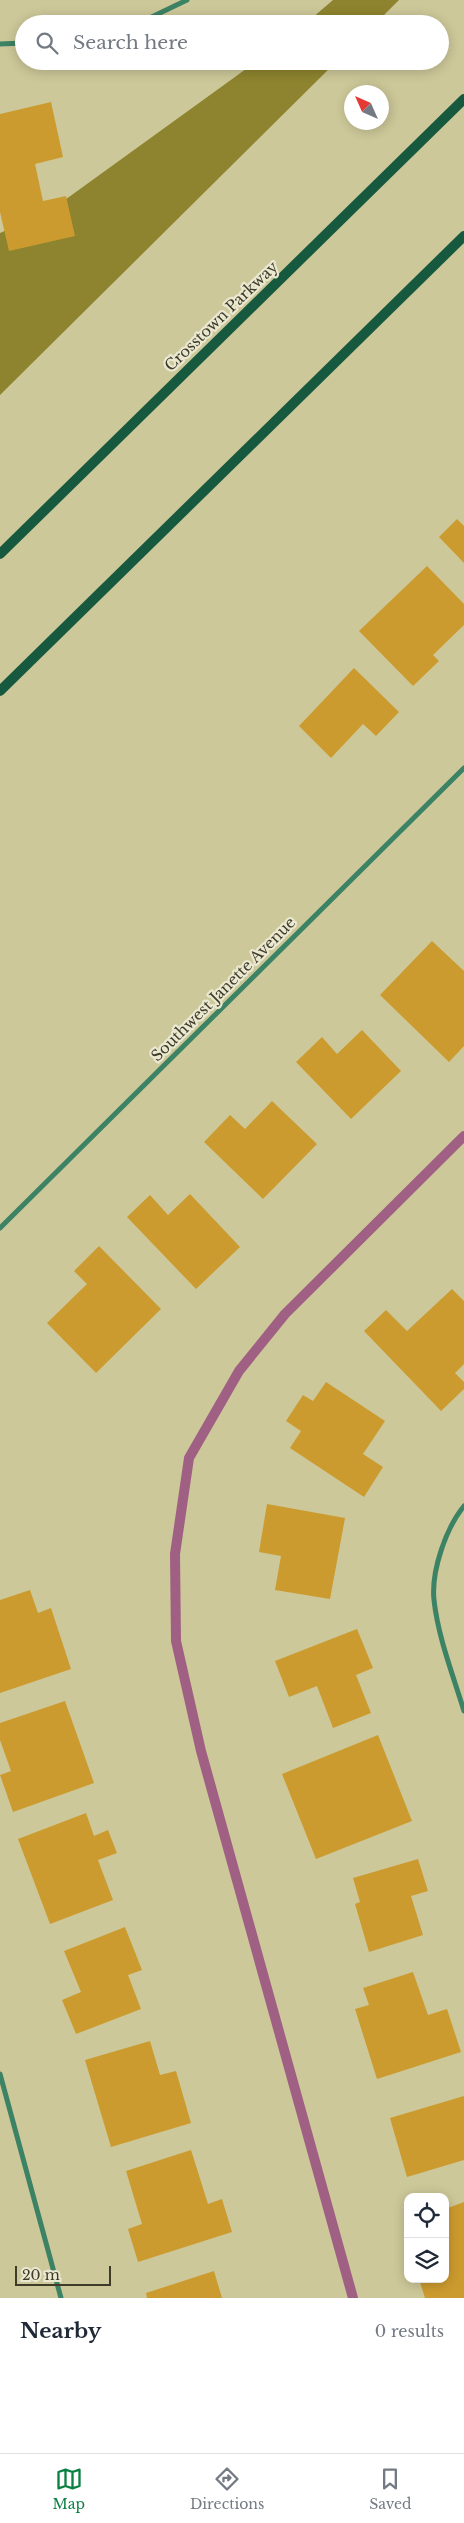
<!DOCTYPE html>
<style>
:root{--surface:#fff;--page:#f6f6f7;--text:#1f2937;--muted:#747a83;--line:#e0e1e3;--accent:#0b8043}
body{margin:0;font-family:"Libre Baskerville",serif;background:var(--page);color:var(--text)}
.controls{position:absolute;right:15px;bottom:15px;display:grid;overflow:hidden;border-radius:10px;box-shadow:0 2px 12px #0003}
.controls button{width:45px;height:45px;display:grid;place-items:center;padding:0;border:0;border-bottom:1px solid var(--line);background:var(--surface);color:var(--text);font:25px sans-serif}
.compass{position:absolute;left:344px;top:85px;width:45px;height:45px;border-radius:50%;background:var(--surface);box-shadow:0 2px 12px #0003;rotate:315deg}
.scale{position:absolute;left:15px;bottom:12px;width:96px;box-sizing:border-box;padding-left:5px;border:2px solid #3e3c29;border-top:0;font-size:14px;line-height:18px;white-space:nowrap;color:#3e3c29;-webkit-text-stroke:4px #eae8d0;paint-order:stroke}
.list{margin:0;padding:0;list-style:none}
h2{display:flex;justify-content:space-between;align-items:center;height:65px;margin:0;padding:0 20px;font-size:21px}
h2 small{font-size:16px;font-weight:400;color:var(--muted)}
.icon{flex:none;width:28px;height:28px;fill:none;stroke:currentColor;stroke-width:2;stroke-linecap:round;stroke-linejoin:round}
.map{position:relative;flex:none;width:464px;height:2298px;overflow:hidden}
.search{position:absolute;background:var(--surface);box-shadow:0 2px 12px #0003;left:15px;right:15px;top:15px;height:55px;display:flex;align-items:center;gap:12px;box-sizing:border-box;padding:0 18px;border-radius:28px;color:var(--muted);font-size:19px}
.sheet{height:155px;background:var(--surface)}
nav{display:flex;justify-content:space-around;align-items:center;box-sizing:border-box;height:70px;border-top:1px solid var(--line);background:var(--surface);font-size:14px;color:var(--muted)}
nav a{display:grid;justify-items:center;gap:2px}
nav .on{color:var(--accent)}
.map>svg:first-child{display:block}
.forest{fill:#8e842f}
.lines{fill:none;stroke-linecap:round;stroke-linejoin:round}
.stream{stroke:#a06083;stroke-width:10}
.building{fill:#cc9b2f}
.minor{stroke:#3c8264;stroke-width:5}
.secondary{stroke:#17593f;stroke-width:10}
.labels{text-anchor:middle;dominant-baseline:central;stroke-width:4.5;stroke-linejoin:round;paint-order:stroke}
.street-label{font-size:15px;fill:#3e3c29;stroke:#eae8d0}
</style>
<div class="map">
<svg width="464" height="2298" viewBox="0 0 464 2298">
<rect width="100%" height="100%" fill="#cdc899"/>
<!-- forest -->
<path class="forest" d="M333,0H399L375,24H305Z
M257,61H337L0,395V233L51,210Z"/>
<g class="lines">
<!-- stream -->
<path class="stream" d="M353,2298L201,1751L176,1641L175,1554L189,1458L239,1371L285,1314L464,1136"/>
</g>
<!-- building -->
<path class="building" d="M51,102L63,157L35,164L43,201L66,196L75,236L9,251L0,212V114Z
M457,519L464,526V563L439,537Z
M427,566L464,604V625L433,655L439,661L413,686L359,631Z
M354,668L399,712L376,736L363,724L331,758L299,726Z
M432,941L464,971V1046L449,1062L380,995Z
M362,1030L401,1071L351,1119L296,1062L322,1037L337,1054Z
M272,1101L317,1144L263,1199L204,1142L230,1115L245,1129Z
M190,1194L240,1247L196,1289L127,1217L150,1195L168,1215Z
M99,1246L161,1309L96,1373L47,1323L87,1284L74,1271Z
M452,1289L464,1301V1364L455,1373L464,1382V1389L441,1411L364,1331L386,1310L407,1331Z
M326,1382L385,1421L363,1454L383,1467L364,1497L290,1448L301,1431L286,1421L303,1395L313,1401Z
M267,1504L345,1518L330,1599L275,1590L281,1556L259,1552Z
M30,1590L38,1613L51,1608L71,1669L0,1693V1600Z
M357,1629L373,1668L356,1675L371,1713L333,1728L317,1686L289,1697L275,1661Z
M65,1701L94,1783L13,1812L0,1775L11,1771L0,1740V1723Z
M378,1735L412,1821L316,1859L282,1774Z
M86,1813L94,1836L108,1830L117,1853L98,1860L113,1900L50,1924L18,1839Z
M418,1859L428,1891L411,1896L423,1935L369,1952L355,1904L360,1902L353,1878Z
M125,1927L142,1970L128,1975L141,2009L76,2034L62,2000L81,1992L64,1951Z
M413,1972L428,2015L447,2009L461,2052L377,2079L355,2009L369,2005L363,1988Z
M150,2041L160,2075L176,2071L191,2123L111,2147L85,2060Z
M464,2096V2160L407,2177L390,2118Z
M191,2150L208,2204L222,2199L232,2232L138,2262L128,2229L142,2224L126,2171Z
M464,2202V2298H425L419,2279H445V2209Z
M214,2271L222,2298H147L146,2293Z"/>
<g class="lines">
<!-- minor -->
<path class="minor" d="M137,24L187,0
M0,44L24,43
M0,1228L464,768
M464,1506C446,1528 431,1571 434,1600C438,1637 453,1675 464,1711
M0,2074L61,2298"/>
<!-- secondary -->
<path class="secondary" d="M0,554L464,99
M0,691L464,236"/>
</g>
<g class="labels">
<!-- street labels -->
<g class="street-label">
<text transform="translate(221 316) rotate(-44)">Crosstown Parkway</text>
<text transform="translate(223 989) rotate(-45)">Southwest Janette Avenue</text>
</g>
</g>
</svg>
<div class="controls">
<button><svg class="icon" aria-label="locate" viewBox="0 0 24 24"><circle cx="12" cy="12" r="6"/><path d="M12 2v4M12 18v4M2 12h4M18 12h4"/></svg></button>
<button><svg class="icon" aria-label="layers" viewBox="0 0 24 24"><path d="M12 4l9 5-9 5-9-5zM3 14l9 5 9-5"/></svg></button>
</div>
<svg class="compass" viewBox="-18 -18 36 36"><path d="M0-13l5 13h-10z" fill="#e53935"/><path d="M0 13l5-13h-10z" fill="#747a83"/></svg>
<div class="scale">20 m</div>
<div class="search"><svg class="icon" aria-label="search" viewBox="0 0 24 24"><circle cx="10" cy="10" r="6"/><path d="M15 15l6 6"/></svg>Search here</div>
</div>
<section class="sheet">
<h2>Nearby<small>0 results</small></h2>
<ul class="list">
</ul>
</section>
<nav>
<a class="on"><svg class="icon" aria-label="map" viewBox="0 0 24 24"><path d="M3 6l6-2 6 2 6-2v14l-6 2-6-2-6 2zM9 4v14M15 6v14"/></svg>Map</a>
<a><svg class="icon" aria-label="directions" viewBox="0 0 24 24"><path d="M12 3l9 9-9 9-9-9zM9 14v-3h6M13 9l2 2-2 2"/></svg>Directions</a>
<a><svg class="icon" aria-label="saved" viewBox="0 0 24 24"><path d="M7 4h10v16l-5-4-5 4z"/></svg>Saved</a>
</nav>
